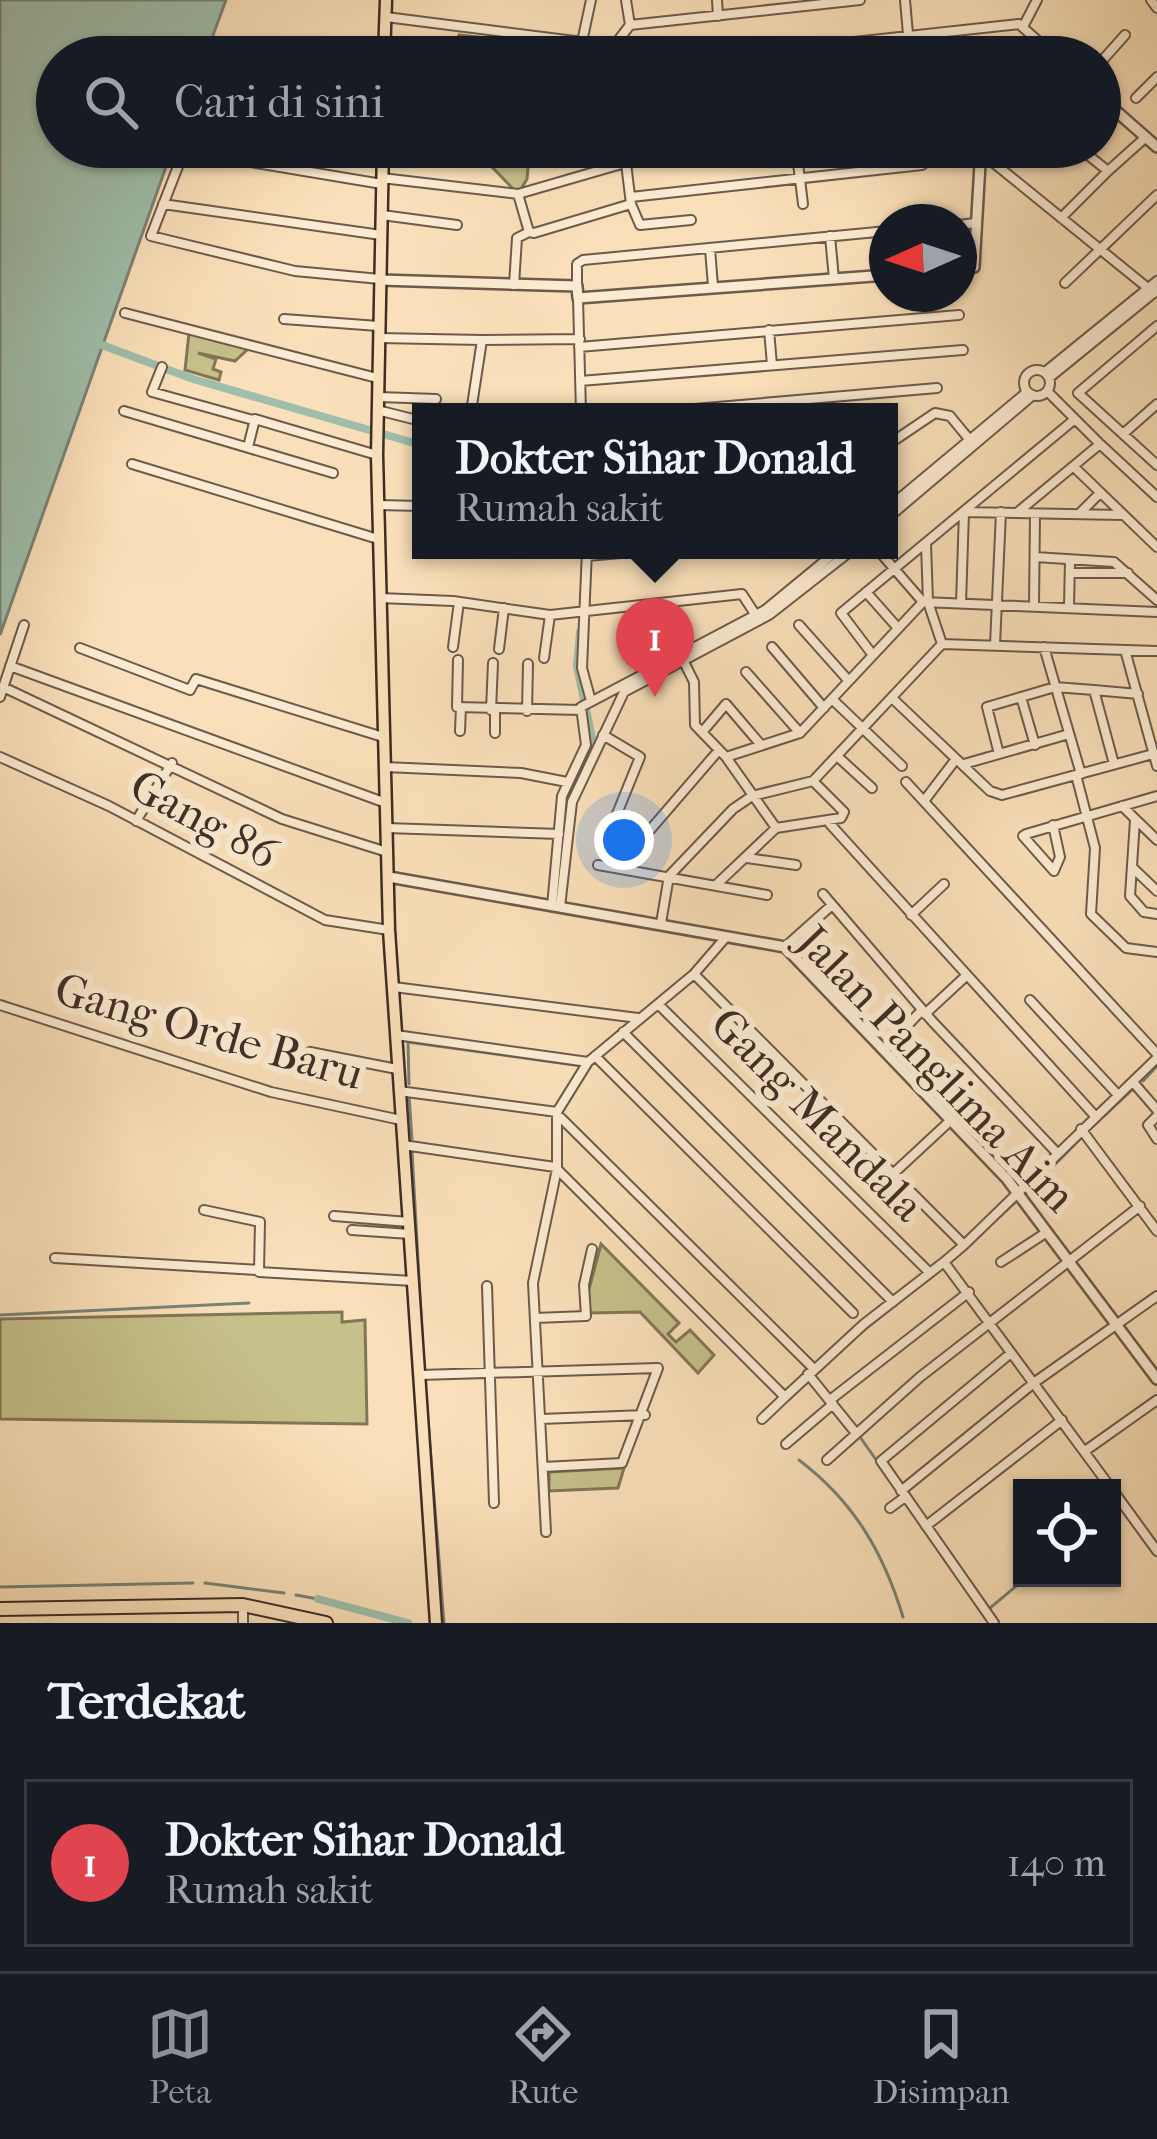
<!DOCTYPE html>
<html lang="id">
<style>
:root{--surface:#171b24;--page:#242831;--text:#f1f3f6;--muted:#9ea1a6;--line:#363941;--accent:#8c9099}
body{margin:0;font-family:"IM FELL French Canon",serif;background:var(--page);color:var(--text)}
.controls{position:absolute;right:36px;bottom:36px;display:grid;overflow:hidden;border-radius:0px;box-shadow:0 3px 9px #0004}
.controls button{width:108px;height:108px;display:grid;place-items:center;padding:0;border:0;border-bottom:3px solid var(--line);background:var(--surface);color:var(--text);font:60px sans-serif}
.compass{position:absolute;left:869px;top:204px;width:108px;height:108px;border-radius:50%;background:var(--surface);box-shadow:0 3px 9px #0004;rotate:267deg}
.you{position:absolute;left:624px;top:840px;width:42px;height:42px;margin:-30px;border:9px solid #fff;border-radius:50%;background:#1a73e8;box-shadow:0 0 0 18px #1a73e833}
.badge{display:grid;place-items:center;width:78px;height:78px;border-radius:50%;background:var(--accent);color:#fff;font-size:39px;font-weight:700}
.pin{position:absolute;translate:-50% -99px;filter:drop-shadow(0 3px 6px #0008)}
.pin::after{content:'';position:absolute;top:63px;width:42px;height:36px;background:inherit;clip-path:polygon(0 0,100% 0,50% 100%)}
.popup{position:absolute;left:412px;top:403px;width:486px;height:156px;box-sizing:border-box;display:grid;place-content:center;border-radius:0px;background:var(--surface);filter:drop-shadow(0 3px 9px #0005);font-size:39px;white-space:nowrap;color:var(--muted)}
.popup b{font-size:45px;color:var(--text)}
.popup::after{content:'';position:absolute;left:50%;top:100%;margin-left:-24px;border:24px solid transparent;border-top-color:var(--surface)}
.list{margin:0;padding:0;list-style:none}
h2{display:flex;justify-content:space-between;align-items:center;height:156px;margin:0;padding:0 48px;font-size:51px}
h2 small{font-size:39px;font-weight:400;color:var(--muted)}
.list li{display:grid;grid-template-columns:78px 1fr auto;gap:36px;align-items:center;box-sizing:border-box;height:168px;margin:0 24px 24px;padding:0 24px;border:3px solid var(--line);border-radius:0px}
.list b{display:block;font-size:45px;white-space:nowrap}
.list p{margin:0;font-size:39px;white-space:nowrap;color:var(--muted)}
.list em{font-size:39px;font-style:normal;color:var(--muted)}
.icon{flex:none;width:66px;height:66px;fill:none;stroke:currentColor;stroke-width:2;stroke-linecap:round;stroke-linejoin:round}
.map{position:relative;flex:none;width:1157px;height:1623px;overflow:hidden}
.search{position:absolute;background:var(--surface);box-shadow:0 3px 9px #0004;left:36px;right:36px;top:36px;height:132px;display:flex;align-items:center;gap:30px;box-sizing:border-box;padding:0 42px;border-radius:66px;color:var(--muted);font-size:45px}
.sheet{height:348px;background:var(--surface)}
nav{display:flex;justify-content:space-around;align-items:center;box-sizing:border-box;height:168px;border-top:3px solid var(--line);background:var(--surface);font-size:33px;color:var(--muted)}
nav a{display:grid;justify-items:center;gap:6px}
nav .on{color:var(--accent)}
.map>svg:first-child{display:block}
.green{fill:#c6c08a;stroke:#827658;stroke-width:3}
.water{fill:#9fbeab;stroke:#798476;stroke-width:3}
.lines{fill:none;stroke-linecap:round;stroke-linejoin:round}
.stream{stroke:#798476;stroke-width:3}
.canal{stroke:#9fbeab;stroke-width:8}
.minor-casing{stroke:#6e5a4b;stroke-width:12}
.tertiary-casing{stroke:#6e5a4b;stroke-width:14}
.primary-casing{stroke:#3f2d26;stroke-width:15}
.trunk-casing{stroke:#3f2d26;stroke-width:16}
.minor{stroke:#fcebd2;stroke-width:8}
.tertiary{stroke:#fcebd2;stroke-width:9}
.primary{stroke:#fae0ba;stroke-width:10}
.trunk{stroke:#fae0ba;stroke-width:12}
.labels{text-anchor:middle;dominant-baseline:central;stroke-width:12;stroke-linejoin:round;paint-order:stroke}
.street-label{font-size:45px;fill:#3f2d26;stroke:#fcebd2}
</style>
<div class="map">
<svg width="1157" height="1623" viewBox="0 0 1157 1623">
<rect width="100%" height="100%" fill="#fae0ba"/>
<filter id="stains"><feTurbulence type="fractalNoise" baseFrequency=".00167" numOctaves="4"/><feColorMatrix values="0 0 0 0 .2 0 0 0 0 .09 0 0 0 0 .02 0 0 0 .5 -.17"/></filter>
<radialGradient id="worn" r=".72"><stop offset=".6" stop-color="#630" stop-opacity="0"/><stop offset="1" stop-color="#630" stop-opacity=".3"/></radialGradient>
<!-- green -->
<path class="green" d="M459,35L562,46L561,57H449Z
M439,147L530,148L527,179L518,194L490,165L437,159Z
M189,333L248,349L235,361L198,353L216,359L213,369L221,372L219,380L185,370Z
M601,1244L679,1323L668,1334L676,1342L690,1330L714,1355L698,1373L640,1312L590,1313L588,1293Z
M342,1312V1322L365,1320L367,1424L0,1419V1319Z
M624,1468L618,1488L549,1491V1472Z"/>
<!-- water -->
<path class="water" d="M0,0H226L205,57H57V147H173L0,635Z"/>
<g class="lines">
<!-- stream -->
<path class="stream" d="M1143,1081L1157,1066
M409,1084L408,1042L582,1066
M409,1095L412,1139
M534,1113L554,1116
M1089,1130L1132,1090
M412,1151L424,1369
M1025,1195L1082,1137
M987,1228L1017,1201
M0,1315L249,1303
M859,1334L903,1299
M425,1382L444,1623
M860,1437L879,1464
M799,1460C853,1501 883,1551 903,1617
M907,1505L919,1522
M205,1583L284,1593
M0,1587L193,1583
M296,1595L318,1599
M990,1608L1026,1578"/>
<!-- canal -->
<path class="canal" d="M102,345L193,379L421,445
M563,849L568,800L593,743L577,666L580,632
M318,1599L408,1623"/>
<!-- minor casing -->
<g class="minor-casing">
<path id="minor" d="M626,0L630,25
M717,0L718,16
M905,0L910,57
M1151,0L1157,8
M386,17L614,46L630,25L860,0
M1024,25L1037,0
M582,42L591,0
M717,57L1019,24L1056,57
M983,57L992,56
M1100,63L1125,35
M1136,98L1157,77
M796,147L803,204
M1078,147L1108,171L1146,137
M551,148L553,147
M979,151L1154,293
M382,178L518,194L625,163L771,147
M518,194L529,232L534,233L631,204L624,147
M631,197L922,165L923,147
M163,204L381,235
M631,204L640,225L691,220
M382,215L457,225
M1061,218L1108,171
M959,225L975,223
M830,236L834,279
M710,249L713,286
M380,279L295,271L151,236L184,151L382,184
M1065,283L1157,195
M514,285L517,238L529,232
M577,286V264L583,260L887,231
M578,298L581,412
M125,313L377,378
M284,319L378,326
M769,330L772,365
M379,338L482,340L471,412
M482,340L580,339
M579,347L959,315
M162,367L152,392L253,420
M1024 383a13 13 0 1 1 26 0a13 13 0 1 1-26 0Z
M1045,372L1157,281
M1049,378L1156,291
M580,381L963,350
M1047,391L1100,444
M379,397L436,399
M1157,404L1123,434L1157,465
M377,410L421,421
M124,411L333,473
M659,412L937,388
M1123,434L1078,393L1157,326
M889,444L935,413L950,416L969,439
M248,447L255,419L377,455
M132,464L378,539
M1074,467L1157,547
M379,505L421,506
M889,507L1027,392
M1018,512L1100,444L1157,497
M1079,514L1100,493
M889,517L1033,395
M926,544L928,602L942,644
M587,550L582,668L591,701
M878,550L923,602
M587,556L655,550
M1035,557L1114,562L1157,600
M1070,573H1128
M866,592L897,627
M380,598L453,601L550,615L742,594L755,614
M961,603L964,512L1122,515
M1034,606L1035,514
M1069,607L1070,560
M799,625L848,680
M995,645L1001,512
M453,647L459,602
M772,647L824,708
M1044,647L1081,774
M80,648L190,690L196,679L383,737
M499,649L504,608
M1125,650L1157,766
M872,654L841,613L1075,419
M544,658L550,615
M458,660L457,707L581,710
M683,660L694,682L695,725L726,757L776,828
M10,666L386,803
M746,672L800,733
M3,687L282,819L387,852
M0,697L24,625
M892,698L990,791L1002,795L1153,754
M833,700L902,766
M491,710L493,663
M527,711L528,664
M704,730L726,704L761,745
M460,731L461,707
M495,733V710
M603,735L640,757L610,831
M1035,745L1021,697L1055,687L1094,690
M999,754L987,707L1021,697
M837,756L872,788
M0,757L109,806L325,920L389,930
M726,757L800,733L923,602L1157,612
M964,764L1069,734
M1114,764L1094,690L1138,694
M385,767L521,773L567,782
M1076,775L1095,848L1091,914L1126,948L1157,952
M906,782L1157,1054
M924,801L956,759
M1122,806L1157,840
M1135,820L1130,896L1144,912L1157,914
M136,821L172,763
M830,824L1096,1117
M1053,825L1060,857L1054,871L1023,836L1026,834L1157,796
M387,828L559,834
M747,858L796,865
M598,865L767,895
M619,866L719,750
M1133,868L1157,891
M716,885L776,828L841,818L844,812L813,781
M823,894L932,1021L1058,1154
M552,906L562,796L586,745L581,707L765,610L838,550
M560,907L572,802L624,692L769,615L852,550
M911,915L944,884
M661,923L669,876L733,809L752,796L813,781L942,644L1157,651
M785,947L832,905
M694,974L964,1245L1157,1058
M394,987L638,1018
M1030,1000L1118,1095
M658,1004L930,1273
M0,1005L271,1092L401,1120
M925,1014L967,975
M623,1032L893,1302
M396,1035L588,1062
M885,1049L922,1010
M310,1052L397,1069
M595,1056L853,1313
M1133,1082L1157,1110
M399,1091L557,1112
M1157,1116L1148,1125L1157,1139
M561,1118L813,1368
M1081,1129L1157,1231
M403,1145L555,1167L785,1397L864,1324L944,1262L1111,1488
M895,1172L951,1120
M204,1210L260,1222L259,1272L413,1281
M334,1216L409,1222
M352,1230L410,1234
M55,1258L258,1270
M944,1262L964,1245
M1001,1262L1047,1232
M487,1286L494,1503
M535,1318L586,1316L584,1285L592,1249
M808,1374L855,1432
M420,1375L658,1368L622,1463L543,1467
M830,1400L969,1292
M541,1419L645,1415
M762,1419L785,1397
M786,1444L833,1404
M1085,1451L1157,1400
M827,1460L920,1377L1140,1206
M1112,1489L1157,1551
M901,1491L1035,1382L1157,1296
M890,1508L905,1497
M926,1526L1062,1420
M546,1532L533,1283L557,1169V1112L588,1062L694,974L726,937
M243,1606V1623
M994,1623L881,1461L1011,1353"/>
</g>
<!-- tertiary casing -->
<g class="tertiary-casing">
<path id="tertiary" d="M1100,97L1157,147
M959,271L974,267L981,147
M380,280L577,286L578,298L887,275
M389,877L785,947L1007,1179L1157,1379"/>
</g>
<!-- primary casing -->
<g class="primary-casing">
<path id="primary" d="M384,57L386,0
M383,147L377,455L389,930L436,1623"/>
</g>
<!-- trunk casing -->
<g class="trunk-casing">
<path id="trunk" d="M0,1609L243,1605L326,1623"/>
</g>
<!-- minor -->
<use href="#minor" class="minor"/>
<!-- tertiary -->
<use href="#tertiary" class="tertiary"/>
<!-- primary -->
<use href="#primary" class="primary"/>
<!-- trunk -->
<use href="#trunk" class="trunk"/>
</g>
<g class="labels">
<!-- street labels -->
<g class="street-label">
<text transform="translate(204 820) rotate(28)">Gang 86</text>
<text transform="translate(209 1032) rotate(16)">Gang Orde Baru</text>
<text transform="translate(936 1069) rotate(46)">Jalan Panglima Aim</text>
<text transform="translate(817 1115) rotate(45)">Gang Mandala</text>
</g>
</g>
<rect width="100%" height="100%" filter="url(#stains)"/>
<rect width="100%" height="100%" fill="url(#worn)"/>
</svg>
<div class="controls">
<button><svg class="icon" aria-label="locate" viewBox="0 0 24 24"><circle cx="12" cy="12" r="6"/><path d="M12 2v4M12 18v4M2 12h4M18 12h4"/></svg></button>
</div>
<svg class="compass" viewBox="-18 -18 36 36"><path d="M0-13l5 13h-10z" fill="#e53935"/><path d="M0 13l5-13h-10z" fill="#9ea1a6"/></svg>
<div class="you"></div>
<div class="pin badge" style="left:655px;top:697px;background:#e0444e">1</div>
<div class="popup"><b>Dokter Sihar Donald</b>Rumah sakit</div>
<div class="search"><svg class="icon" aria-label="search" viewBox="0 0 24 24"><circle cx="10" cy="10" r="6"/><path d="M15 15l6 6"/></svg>Cari di sini</div>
</div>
<section class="sheet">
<h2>Terdekat<small></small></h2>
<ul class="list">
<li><span class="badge" style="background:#e0444e">1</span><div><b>Dokter Sihar Donald</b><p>Rumah sakit</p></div><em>140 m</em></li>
</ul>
</section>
<nav>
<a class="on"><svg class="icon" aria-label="map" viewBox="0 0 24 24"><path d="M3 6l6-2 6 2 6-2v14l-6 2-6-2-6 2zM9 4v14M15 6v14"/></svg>Peta</a>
<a><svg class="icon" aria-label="directions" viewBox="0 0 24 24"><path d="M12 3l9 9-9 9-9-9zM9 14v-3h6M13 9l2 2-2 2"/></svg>Rute</a>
<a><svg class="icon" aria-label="saved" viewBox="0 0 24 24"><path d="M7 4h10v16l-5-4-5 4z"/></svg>Disimpan</a>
</nav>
